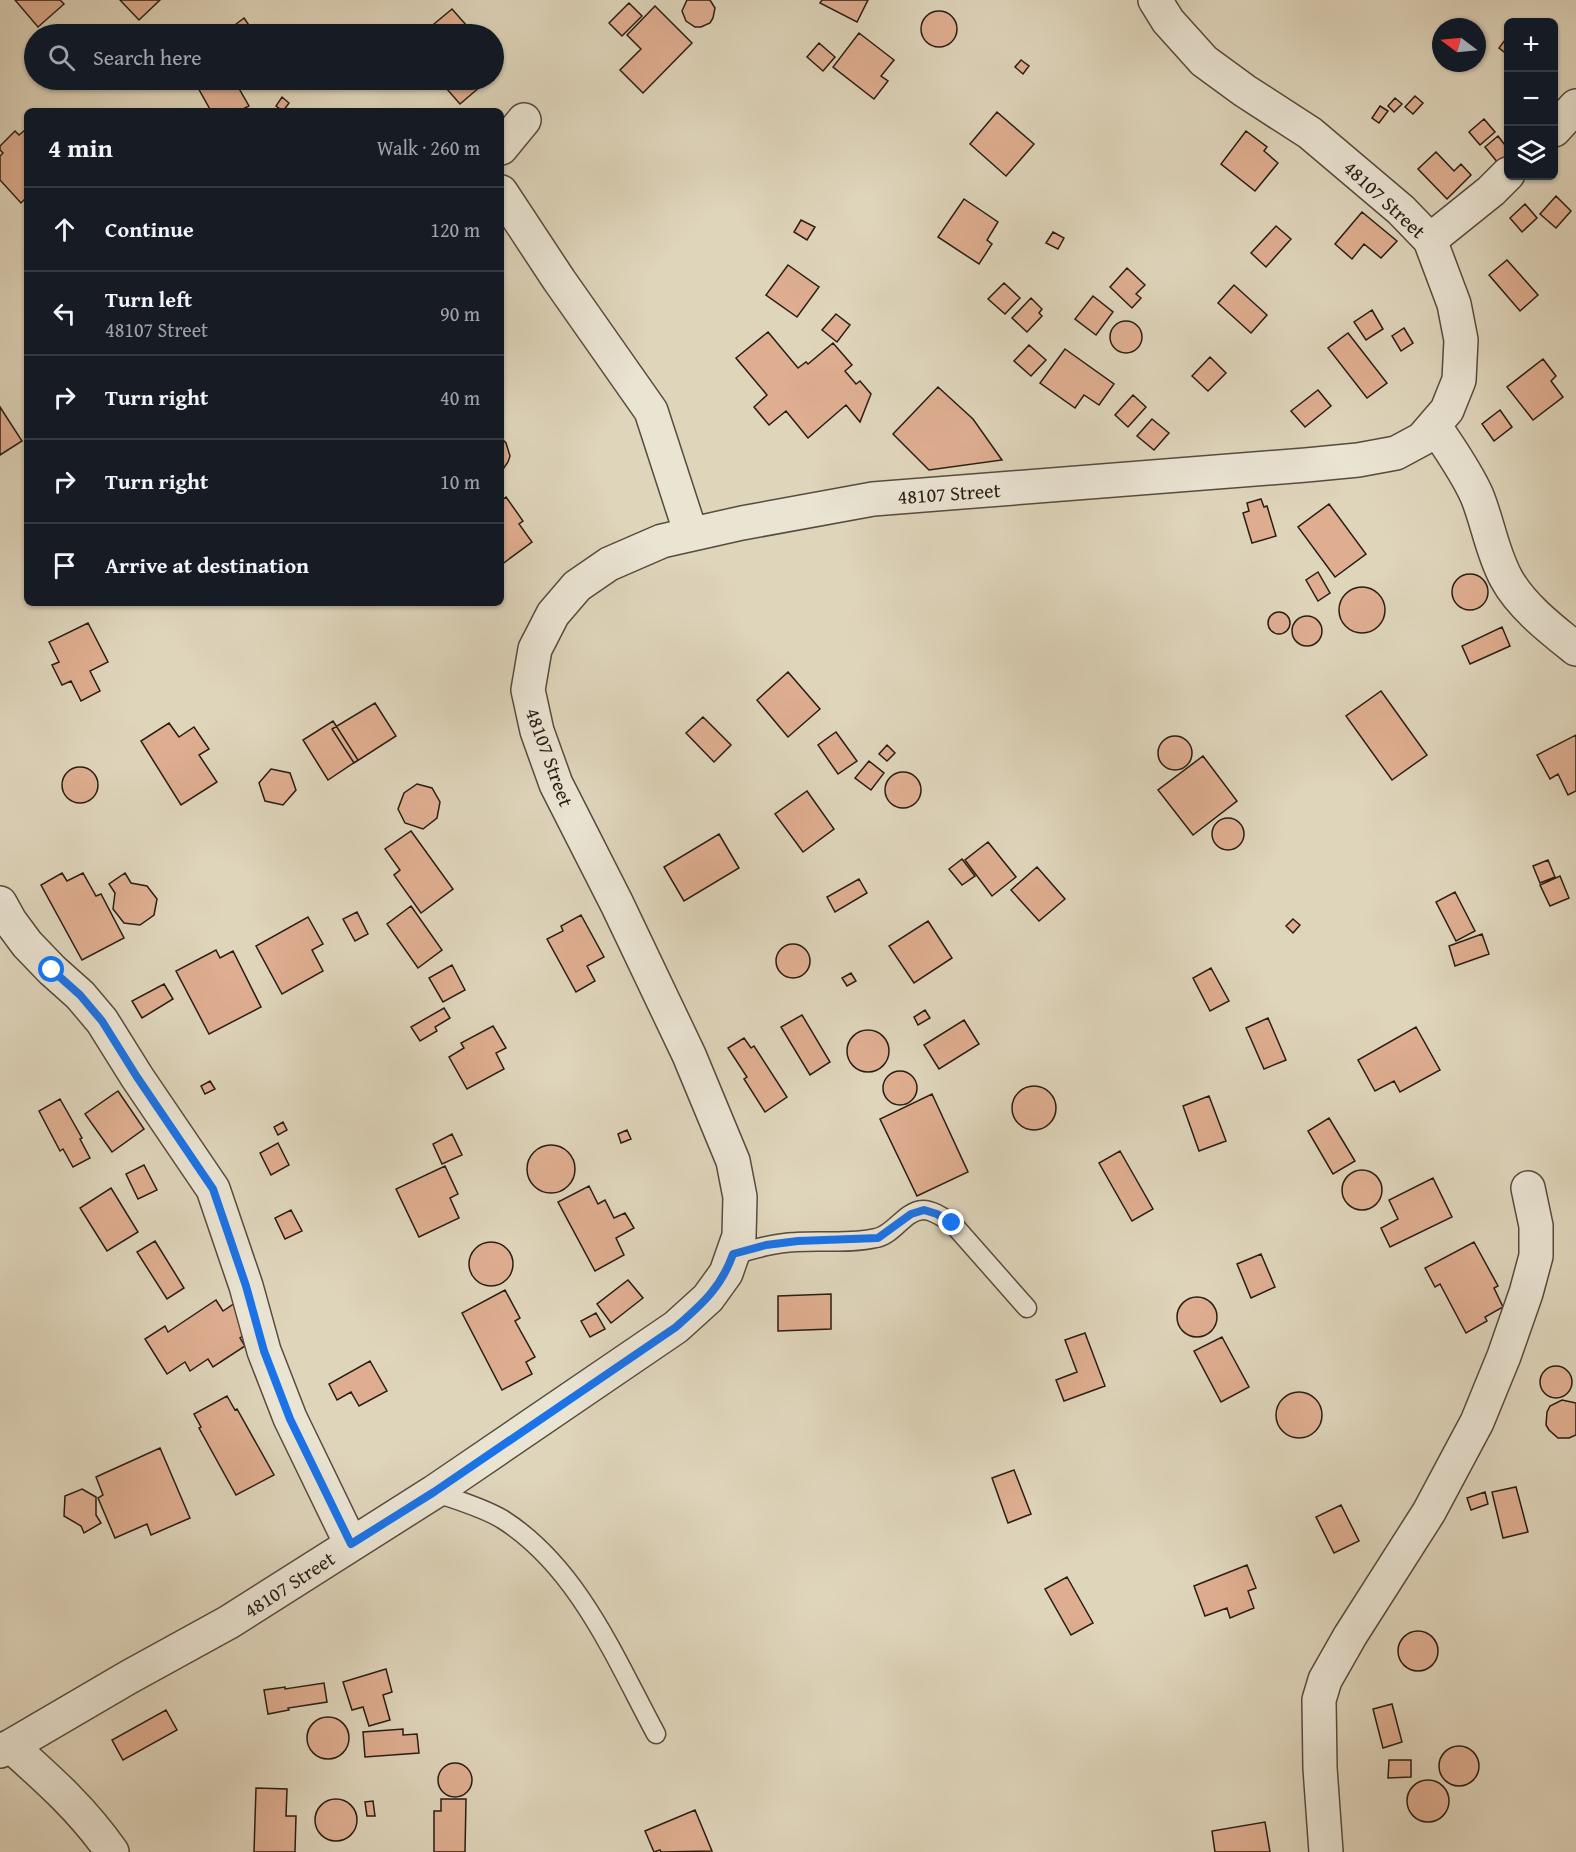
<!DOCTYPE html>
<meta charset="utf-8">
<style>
:root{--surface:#171b24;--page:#20242c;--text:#f1f3f6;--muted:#9ea1a6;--line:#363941}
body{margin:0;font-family:"Gentium Book Plus",serif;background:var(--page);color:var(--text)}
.controls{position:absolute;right:18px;top:18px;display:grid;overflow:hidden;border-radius:9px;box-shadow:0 2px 4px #0004}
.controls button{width:54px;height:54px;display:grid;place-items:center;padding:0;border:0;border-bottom:2px solid var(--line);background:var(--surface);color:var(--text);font:30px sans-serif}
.compass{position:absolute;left:1432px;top:18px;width:54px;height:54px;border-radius:50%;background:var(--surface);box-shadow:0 2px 4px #0004;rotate:286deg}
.stop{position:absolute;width:18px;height:18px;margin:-14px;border:4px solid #1a73e8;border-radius:50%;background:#fff}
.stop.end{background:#1a73e8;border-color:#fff;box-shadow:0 2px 6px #0008}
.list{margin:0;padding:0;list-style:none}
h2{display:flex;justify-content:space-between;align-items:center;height:78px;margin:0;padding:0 24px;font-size:26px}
h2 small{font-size:20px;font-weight:400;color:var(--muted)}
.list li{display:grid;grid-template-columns:39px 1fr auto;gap:18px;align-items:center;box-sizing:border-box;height:84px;padding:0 24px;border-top:2px solid var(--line)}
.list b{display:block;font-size:22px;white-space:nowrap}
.list p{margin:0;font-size:20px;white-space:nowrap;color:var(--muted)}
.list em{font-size:20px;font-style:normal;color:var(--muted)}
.icon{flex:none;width:33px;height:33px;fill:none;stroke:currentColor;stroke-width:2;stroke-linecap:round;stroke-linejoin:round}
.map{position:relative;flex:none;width:1576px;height:1852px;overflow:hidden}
.search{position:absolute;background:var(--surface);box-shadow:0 2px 4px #0004;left:24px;top:24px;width:480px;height:66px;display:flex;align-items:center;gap:15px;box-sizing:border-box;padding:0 21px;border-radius:33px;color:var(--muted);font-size:22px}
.panel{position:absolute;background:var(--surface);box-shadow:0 2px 4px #0004;left:24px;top:108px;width:480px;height:498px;border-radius:9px}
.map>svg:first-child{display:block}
.building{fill:#dfae91;stroke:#2a1d13;stroke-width:1.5}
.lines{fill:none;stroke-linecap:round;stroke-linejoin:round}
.lane-casing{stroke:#574b3d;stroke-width:21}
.street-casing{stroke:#574b3d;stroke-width:36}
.lane{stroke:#eae4d3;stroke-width:18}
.street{stroke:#eae4d3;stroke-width:33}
.route{stroke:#1a73e8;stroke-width:8}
.labels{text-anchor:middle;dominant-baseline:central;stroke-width:5;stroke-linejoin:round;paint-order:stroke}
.street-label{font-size:20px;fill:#2a1d13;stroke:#eae4d3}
</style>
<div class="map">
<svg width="1576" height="1852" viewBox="0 0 1576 1852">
<rect width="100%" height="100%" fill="#dfd5bb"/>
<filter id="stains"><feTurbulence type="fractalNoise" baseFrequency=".00333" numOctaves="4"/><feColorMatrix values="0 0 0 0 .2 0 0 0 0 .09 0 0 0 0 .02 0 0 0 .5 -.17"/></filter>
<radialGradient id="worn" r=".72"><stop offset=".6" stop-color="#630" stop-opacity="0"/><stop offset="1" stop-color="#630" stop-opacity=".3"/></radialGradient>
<!-- building -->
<path class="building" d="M15,0H60L64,4L38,27Z
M120,0H160L139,20Z
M687,0H710L715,8L713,18L710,23L701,27H695L686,21L682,11Z
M822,0H868L857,22L820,3Z
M629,3L642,16L622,36L609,23Z
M655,6L692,43L643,93L620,70L641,49L627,35Z
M452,9L467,26L458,34H422Z
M921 29a18 18 0 1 1 36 0a18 18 0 1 1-36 0Z
M244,18L255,34H230L227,31Z
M859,33L894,60L881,76L888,81L874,99L833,67Z
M1508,36V55L1499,48Z
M819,43L835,57L823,71L807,57Z
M1021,60L1029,66L1023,74L1015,67Z
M208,80H234L249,106L239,111H211L197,86Z
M439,80H488L460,104Z
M1415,96L1423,103L1413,114L1405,107Z
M282,97L289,103L283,111L276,106Z
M1395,98L1402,104L1394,112L1388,106Z
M1380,106L1388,111L1379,123L1372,118Z
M997,112L1034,144L1006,176L970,144Z
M1484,119L1495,132L1480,145L1469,132Z
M25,130L27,133V197L21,203L0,180V156L3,153L0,150V146L15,131L19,135Z
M1246,131L1267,147L1264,151L1278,163L1255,191L1221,164Z
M1498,136L1508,149V154L1498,163L1485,147Z
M1436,152L1454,171L1461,164L1471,175L1447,199L1418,169Z
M1556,196L1571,211L1556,228L1540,214Z
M964,199L998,222L987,240L992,244L979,264L938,237Z
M1525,204L1537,218L1522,232L1510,218Z
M1362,212L1397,241L1381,258L1364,244L1352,259L1335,244Z
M801,220L815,227L807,240L794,232Z
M1276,226L1291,239L1266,267L1251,253Z
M1053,232L1064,238L1058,249L1046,243Z
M1507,260L1538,295L1520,311L1489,275Z
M788,265L819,287L797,317L766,295Z
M1127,268L1145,285L1136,294L1141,298L1132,308L1110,287Z
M1004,283L1020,298L1005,314L988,299Z
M1234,285L1267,315L1251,333L1218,303Z
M1093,296L1113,312L1096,335L1075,319Z
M1031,298L1042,309L1039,313L1042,316L1027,332L1012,318Z
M1372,310L1383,329L1366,340L1354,322Z
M836,314L850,325L837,342L822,330Z
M1110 337a16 16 0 1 1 32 0a16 16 0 1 1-32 0Z
M1404,328L1413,343L1401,351L1392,336Z
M768,332L798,368L806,362L808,364L833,343L852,365L845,371L856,384L860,381L871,394L860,422L846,405L808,438L786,411L769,425L754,407L767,395L736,358Z
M1348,333L1387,383L1367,398L1328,348Z
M1029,345L1046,360L1031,376L1014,361Z
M1065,349L1114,384L1099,405L1084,395L1075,408L1040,383Z
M1210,357L1226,373L1208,391L1192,376Z
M1543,359L1556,376L1551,381L1563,397L1533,420L1507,387Z
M938,387L973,419L1002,460L929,470L893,434Z
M1318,390L1331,406L1305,427L1291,411Z
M1133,395L1146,407L1128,427L1115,415Z
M0,407L22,441L0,455Z
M1500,410L1512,427L1494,441L1482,424Z
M1152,419L1169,433L1154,450L1137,436Z
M501,438L506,443L510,456L508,462L501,472Z
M506,497L523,521L519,524L532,542L501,565V501Z
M1261,499L1264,507L1267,506L1276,536L1252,543L1243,513L1249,511L1247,503Z
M1329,504L1366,554L1335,577L1298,527Z
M1318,572L1330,593L1318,601L1306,580Z
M1452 592a18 18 0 1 1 36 0a18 18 0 1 1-36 0Z
M1339 610a23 23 0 1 1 46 0a23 23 0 1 1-46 0Z
M1268 623a11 11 0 1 1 22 0a11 11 0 1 1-22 0Z
M1292 631a15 15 0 1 1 30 0a15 15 0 1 1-30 0Z
M88,623L108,662L90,671L100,691L81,701L71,681L62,685L52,665L59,662L49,642Z
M1502,627L1510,646L1470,664L1462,646Z
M788,672L820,709L788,737L757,700Z
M1381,691L1427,755L1392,780L1346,716Z
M375,703L396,736L354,763L332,729Z
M703,717L731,745L714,762L686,733Z
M333,721L358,760L328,780L303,740Z
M169,723L179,737L194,727L209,749L199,755L217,782L181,805L141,741Z
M836,732L857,761L838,774L818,745Z
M1576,735V791L1568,795L1558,774L1550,779L1537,755Z
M1158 753a17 17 0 1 1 34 0a17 17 0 1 1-34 0Z
M887,745L895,753L887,761L879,754Z
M1203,756L1237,801L1193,835L1158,790Z
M869,761L884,773L871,790L855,778Z
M62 785a18 18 0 1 1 36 0a18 18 0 1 1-36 0Z
M271,769L290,773L296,790L283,805L265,801L259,783Z
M885 790a18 18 0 1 1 36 0a18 18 0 1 1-36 0Z
M417,784L432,788L440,802L437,818L423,829L405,823L398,809L404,793Z
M807,791L834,829L803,852L775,814Z
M1212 834a16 16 0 1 1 32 0a16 16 0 1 1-32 0Z
M411,831L453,889L421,913L394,875L400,870L385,849Z
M719,834L739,868L684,901L664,867Z
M988,842L1016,877L992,896L965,860Z
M962,859L975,876L962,885L949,869Z
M1548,860L1555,877L1540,883L1533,866Z
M1037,867L1065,899L1039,921L1011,890Z
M62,873L67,881L83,873L96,896L101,894L124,938L82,960L41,885Z
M125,873L131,883L147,886L157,899L154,915L140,925L124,923L113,909L115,893L109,884Z
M1560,876L1569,898L1550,906L1540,885Z
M859,879L867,893L835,912L827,897Z
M1455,892L1475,931L1456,941L1436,902Z
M411,906L442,950L418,968L387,924Z
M357,912L368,934L355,941L343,919Z
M581,915L604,957L587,966L595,981L576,992L547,939L563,931L561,926Z
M308,917L323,944L312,950L323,971L282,994L256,946Z
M1293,919L1300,925L1293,933L1286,926Z
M928,921L952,958L914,983L889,946Z
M1482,934L1489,954L1455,966L1449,946Z
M776 961a17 17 0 1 1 34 0a17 17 0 1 1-34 0Z
M216,950L220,958L233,951L261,1007L209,1034L176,971Z
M452,965L465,990L443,1002L429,978Z
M1211,968L1229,1001L1210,1011L1193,978Z
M851,973L856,981L847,986L842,978Z
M164,984L173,999L142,1018L132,1001Z
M444,1008L450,1018L435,1027L437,1031L420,1041L411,1027Z
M925,1010L930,1018L918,1025L914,1017Z
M802,1015L830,1062L810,1075L781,1027Z
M1268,1018L1286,1060L1264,1069L1246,1028Z
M964,1020L979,1044L939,1069L924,1045Z
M493,1026L506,1048L496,1053L504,1069L467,1089L449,1057L464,1048L461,1043Z
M1416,1027L1440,1070L1400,1092L1394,1081L1375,1091L1358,1060Z
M847 1051a21 21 0 1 1 42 0a21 21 0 1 1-42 0Z
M744,1038L751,1048L754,1046L787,1097L765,1112L744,1079L747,1077L728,1048Z
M883 1088a17 17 0 1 1 34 0a17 17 0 1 1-34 0Z
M210,1081L215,1089L205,1094L201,1086Z
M1012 1108a22 22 0 1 1 44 0a22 22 0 1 1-44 0Z
M118,1091L144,1129L112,1152L85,1114Z
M932,1094L968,1172L917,1196L880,1119Z
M1209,1096L1226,1141L1199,1151L1183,1106Z
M60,1099L82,1138L80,1139L90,1158L73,1167L63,1149L60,1151L39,1111Z
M1329,1118L1355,1161L1333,1174L1308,1131Z
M283,1122L287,1130L278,1135L274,1127Z
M627,1130L631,1139L621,1143L618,1134Z
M452,1134L462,1155L442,1164L433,1144Z
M278,1143L289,1165L271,1175L260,1153Z
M527 1169a24 24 0 1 1 48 0a24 24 0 1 1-48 0Z
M1120,1151L1153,1209L1132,1221L1099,1163Z
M144,1165L157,1190L138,1199L126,1174Z
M445,1166L458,1194L450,1198L459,1218L419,1237L396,1189Z
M1342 1190a20 20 0 1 1 40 0a20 20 0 1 1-40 0Z
M1433,1178L1452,1217L1390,1247L1381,1228L1398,1219L1389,1200Z
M589,1186L598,1204L605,1200L614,1218L625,1213L634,1228L616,1238L624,1255L595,1271L558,1202Z
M111,1188L138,1232L107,1251L80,1208Z
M291,1210L302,1231L285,1239L275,1218Z
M155,1241L184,1288L167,1299L137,1252Z
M469 1264a22 22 0 1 1 44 0a22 22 0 1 1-44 0Z
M1474,1242L1498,1286L1494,1288L1503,1307L1485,1317L1487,1321L1466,1333L1440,1284L1435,1287L1425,1268Z
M1261,1254L1275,1287L1251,1298L1237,1264Z
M628,1280L643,1298L611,1323L597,1304Z
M505,1290L520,1318L515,1321L535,1357L526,1362L532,1374L502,1390L462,1313Z
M831,1294V1329L778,1331V1296Z
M1177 1317a20 20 0 1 1 40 0a20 20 0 1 1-40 0Z
M216,1300L223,1311L238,1301L255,1328L240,1338L245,1346L213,1367L208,1359L190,1371L185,1362L167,1374L145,1339L165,1326L168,1332Z
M596,1313L605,1329L590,1337L581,1321Z
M1085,1333L1105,1386L1064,1401L1056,1380L1077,1372L1065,1340Z
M1222,1337L1249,1387L1221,1402L1194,1351Z
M370,1361L387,1391L359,1406L351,1392L337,1400L329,1384Z
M1540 1382a16 16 0 1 1 32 0a16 16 0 1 1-32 0Z
M1276 1415a23 23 0 1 1 46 0a23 23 0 1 1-46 0Z
M227,1396L235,1410L237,1409L274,1475L236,1495L199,1428L201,1427L194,1414Z
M1562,1400L1576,1403V1435L1569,1438H1558L1549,1430L1546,1425L1547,1412L1550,1406Z
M160,1448L190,1518L151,1535L147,1524L115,1538L98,1498L103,1495L96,1477Z
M1014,1470L1031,1514L1008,1523L992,1478Z
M1516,1487L1528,1532L1503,1538L1492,1492Z
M82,1489L96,1497V1515L101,1523L84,1533L81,1526L64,1516L65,1496Z
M1485,1492L1488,1504L1471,1510L1467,1498Z
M1341,1505L1359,1541L1334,1553L1316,1517Z
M1247,1565L1256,1588L1248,1591L1254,1608L1230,1618L1227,1608L1205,1616L1194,1586Z
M1067,1577L1093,1623L1071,1635L1045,1589Z
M1398 1651a20 20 0 1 1 40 0a20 20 0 1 1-40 0Z
M386,1669L392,1692L383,1695L390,1720L369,1726L363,1707L352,1710L343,1682Z
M324,1683L327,1702L288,1708L289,1710L268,1714L264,1690L285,1687V1689Z
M1392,1704L1402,1742L1383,1748L1373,1709Z
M166,1710L177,1730L123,1760L112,1740Z
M307 1738a21 21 0 1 1 42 0a21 21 0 1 1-42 0Z
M403,1729V1735L417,1734L419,1753L365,1757L363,1732Z
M1439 1766a20 20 0 1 1 40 0a20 20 0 1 1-40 0Z
M1389,1760H1411V1777L1388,1778Z
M438 1780a17 17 0 1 1 34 0a17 17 0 1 1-34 0Z
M1407 1801a21 21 0 1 1 42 0a21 21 0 1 1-42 0Z
M256,1788L287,1789L286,1816H296L295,1852H254Z
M441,1799H466L465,1852H434V1811H441Z
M315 1820a21 21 0 1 1 42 0a21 21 0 1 1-42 0Z
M373,1801L375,1816H367L365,1802Z
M695,1810L712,1851L661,1852L660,1850L654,1852L645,1831Z
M1265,1822L1270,1852H1215L1212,1831Z"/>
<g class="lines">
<!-- lane casing -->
<g class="lane-casing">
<path id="lane" d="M733,1255C754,1249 774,1243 796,1242C823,1240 850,1244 876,1238C894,1235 904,1211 923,1210C933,1210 944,1218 952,1223L1027,1308
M434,1492C456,1500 482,1507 502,1519C578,1567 615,1658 656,1734"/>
</g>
<!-- street casing -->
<g class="street-casing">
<path id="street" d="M1554,130L1576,106
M501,148L524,120
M501,192L559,280L651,411L691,534
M1430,240L1491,191L1508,174
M1434,425C1449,448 1466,471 1477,496C1488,523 1492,552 1506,578C1521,606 1551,629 1576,649
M0,903L10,921L27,944L52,970L80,995L102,1021L137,1077L213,1189L246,1286L264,1351L290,1418L351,1544
M11,1746C49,1780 83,1810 112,1852
M0,1751L11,1746L129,1677L229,1622L434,1492L676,1327L708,1298L726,1273L739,1236L740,1197L733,1161L689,1055L617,904L556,784L537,731L528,690L535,649L553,614L577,586L609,564L662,541L742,523L873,499L1306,465L1358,460L1396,453L1422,439L1447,410L1459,380L1461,340L1454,304L1430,240L1401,210L1310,133L1245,91L1204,61L1168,21L1155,0
M1326,1852L1320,1768L1319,1700L1325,1680L1350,1636L1429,1512L1477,1422L1504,1356L1526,1293L1536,1256V1226L1528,1188"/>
</g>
<!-- lane -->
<use href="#lane" class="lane"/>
<!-- street -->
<use href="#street" class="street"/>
</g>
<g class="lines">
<!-- route -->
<path class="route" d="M52,970L80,995L102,1021L137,1077L213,1189L246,1286L264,1351L290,1419L351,1544L434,1492L676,1327C702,1304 721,1288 733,1254L766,1245L798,1241L878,1238L911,1214L924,1210L937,1214L952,1223"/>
</g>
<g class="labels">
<!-- street labels -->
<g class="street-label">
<text transform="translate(1385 199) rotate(43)">48107 Street</text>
<text transform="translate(949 493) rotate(-4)">48107 Street</text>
<text transform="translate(550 757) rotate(70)">48107 Street</text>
<text transform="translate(289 1584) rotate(-33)">48107 Street</text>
</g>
</g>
<rect width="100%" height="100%" filter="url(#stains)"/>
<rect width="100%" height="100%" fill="url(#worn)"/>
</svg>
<div class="controls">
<button>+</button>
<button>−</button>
<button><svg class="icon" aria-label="layers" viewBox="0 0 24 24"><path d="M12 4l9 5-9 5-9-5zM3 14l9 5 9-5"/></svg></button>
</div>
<svg class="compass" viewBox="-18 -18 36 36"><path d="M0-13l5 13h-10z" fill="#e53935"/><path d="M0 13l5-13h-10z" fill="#9ea1a6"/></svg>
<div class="stop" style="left:52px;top:970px"></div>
<div class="stop end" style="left:952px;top:1223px"></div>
<div class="search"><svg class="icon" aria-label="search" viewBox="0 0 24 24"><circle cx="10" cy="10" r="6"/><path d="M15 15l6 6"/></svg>Search here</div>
<section class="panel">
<h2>4 min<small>Walk · 260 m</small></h2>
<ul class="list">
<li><svg class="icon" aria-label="ahead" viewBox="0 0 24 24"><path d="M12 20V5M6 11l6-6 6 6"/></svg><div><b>Continue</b></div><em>120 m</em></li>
<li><svg class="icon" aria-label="left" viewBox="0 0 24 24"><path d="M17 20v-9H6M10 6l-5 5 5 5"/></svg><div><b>Turn left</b><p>48107 Street</p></div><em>90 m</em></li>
<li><svg class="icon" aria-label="right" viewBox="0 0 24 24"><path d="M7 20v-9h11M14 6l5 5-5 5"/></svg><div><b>Turn right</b></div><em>40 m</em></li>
<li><svg class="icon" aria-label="right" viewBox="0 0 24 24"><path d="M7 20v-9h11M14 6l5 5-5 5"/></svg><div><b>Turn right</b></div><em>10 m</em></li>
<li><svg class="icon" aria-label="arrive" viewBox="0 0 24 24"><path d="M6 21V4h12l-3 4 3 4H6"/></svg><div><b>Arrive at destination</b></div></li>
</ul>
</section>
</div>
